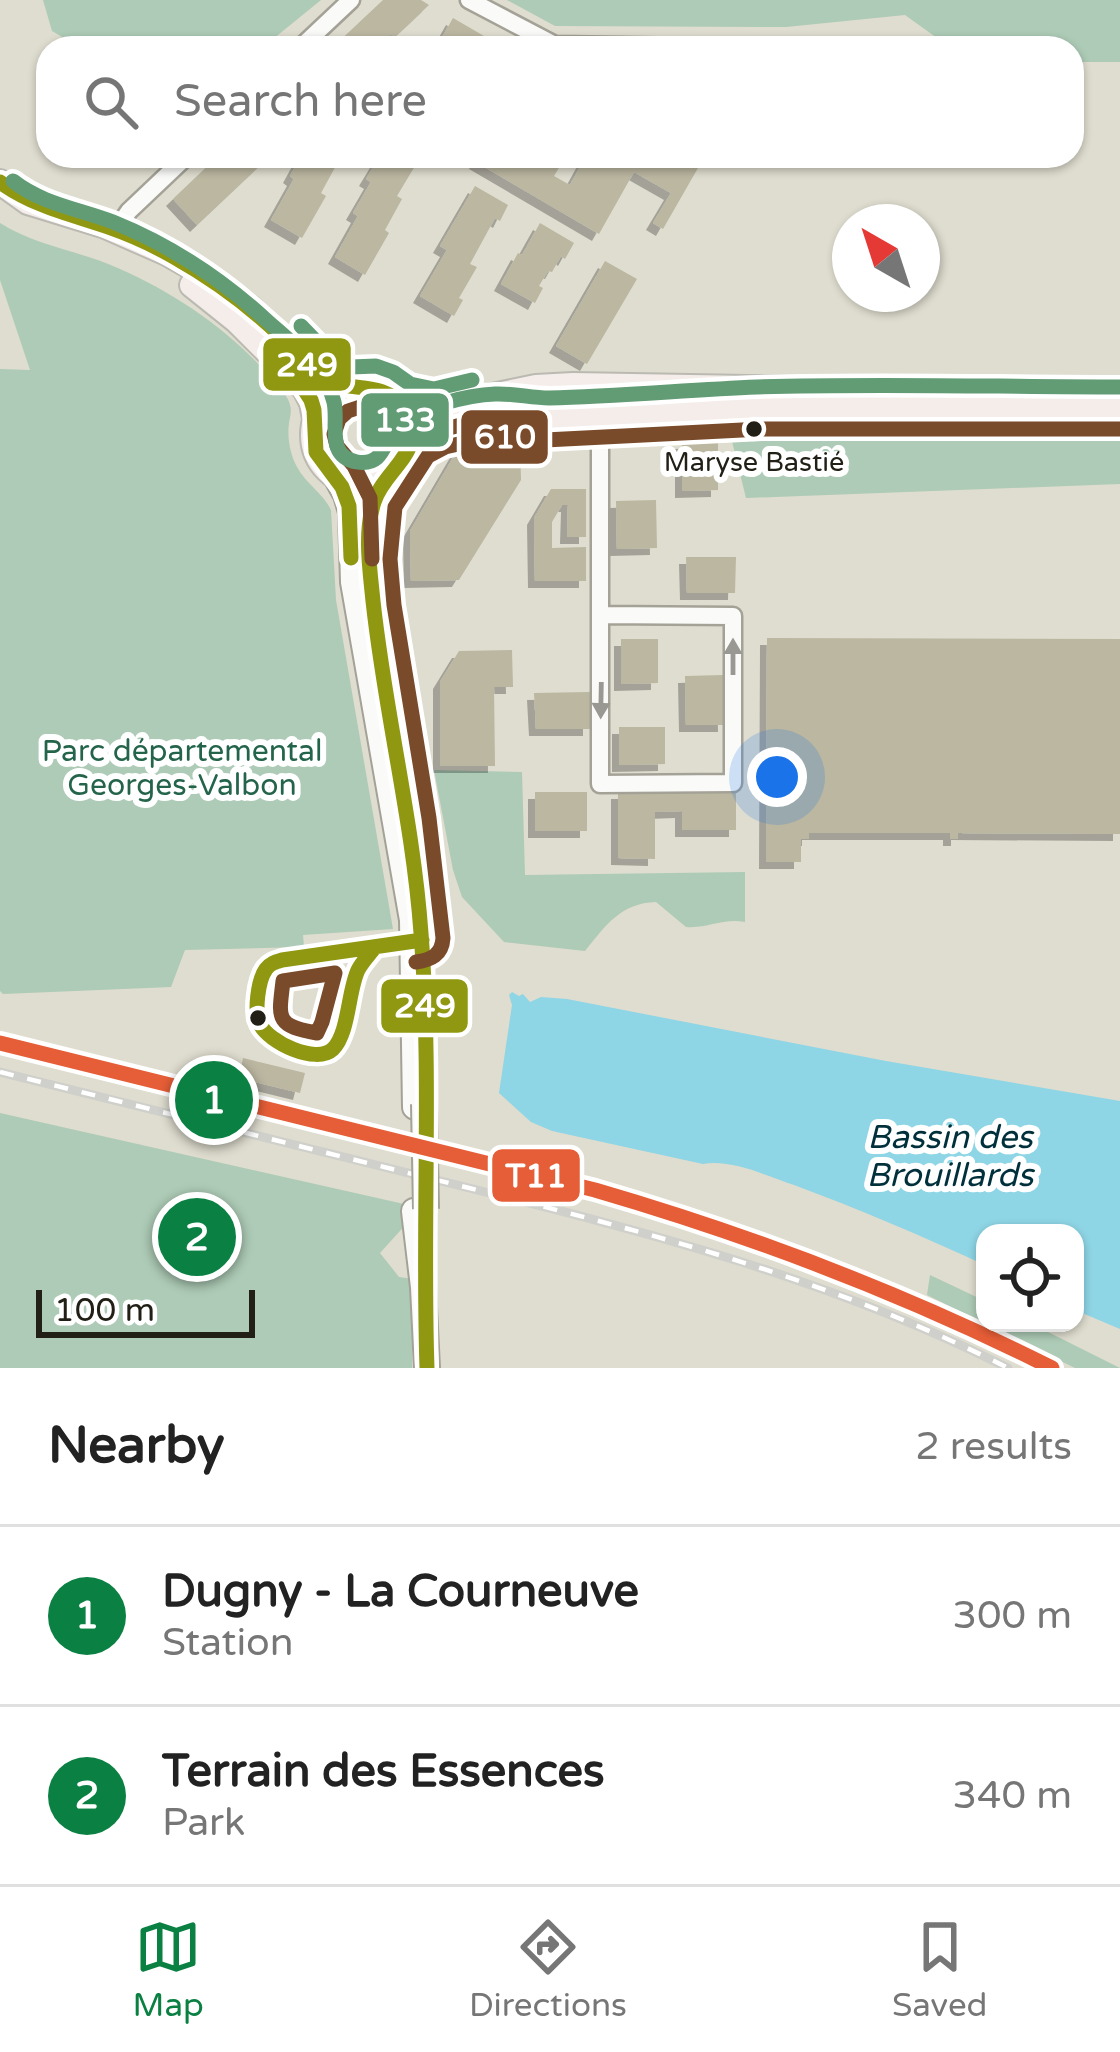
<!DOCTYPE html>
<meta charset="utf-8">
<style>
:root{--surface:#fff;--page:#f6f6f6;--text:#222;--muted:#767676;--line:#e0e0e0;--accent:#0b8043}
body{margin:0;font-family:"Varela Round",sans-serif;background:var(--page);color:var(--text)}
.controls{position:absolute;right:36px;bottom:36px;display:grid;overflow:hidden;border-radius:24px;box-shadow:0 3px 9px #0004}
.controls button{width:108px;height:108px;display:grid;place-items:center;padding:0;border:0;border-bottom:3px solid var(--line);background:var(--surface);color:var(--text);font:60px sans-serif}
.compass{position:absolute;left:832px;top:204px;width:108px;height:108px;border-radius:50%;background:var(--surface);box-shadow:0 3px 9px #0004;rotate:321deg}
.scale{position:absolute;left:36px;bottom:30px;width:219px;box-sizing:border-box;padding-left:12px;border:6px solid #222016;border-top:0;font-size:33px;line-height:42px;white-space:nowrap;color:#222016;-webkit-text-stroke:9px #fff;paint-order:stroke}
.you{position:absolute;left:777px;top:777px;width:42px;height:42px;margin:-30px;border:9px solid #fff;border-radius:50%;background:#1a73e8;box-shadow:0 0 0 18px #1a73e833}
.badge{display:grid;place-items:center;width:78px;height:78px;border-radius:50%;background:var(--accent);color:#fff;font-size:39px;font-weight:700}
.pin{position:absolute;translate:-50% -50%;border:6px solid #fff;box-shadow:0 3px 12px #0006}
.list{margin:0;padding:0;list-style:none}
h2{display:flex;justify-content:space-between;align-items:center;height:156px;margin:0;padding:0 48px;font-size:51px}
h2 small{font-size:39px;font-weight:400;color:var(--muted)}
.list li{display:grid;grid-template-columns:78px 1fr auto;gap:36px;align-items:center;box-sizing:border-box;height:180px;padding:0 48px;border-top:3px solid var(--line)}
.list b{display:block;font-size:45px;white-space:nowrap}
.list p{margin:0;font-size:39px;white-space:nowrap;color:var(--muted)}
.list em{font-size:39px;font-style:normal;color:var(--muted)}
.icon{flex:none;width:66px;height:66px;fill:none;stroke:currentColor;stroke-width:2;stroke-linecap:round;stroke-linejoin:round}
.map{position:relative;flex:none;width:1120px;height:1368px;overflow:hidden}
.search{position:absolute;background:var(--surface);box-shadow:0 3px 9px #0004;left:36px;right:36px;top:36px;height:132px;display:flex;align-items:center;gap:30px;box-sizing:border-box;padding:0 42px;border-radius:36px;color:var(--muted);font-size:45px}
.sheet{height:516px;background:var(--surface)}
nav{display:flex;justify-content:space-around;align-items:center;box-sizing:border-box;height:168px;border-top:3px solid var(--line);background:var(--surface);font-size:33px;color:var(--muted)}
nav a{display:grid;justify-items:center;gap:6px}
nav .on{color:var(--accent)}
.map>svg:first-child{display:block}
.green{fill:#adcbb6}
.water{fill:#8ed5e5}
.building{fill:#bbb7a1;filter:url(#shadow)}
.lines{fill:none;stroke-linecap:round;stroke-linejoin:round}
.street-casing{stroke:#a4a297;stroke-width:21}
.secondary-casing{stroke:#a4a297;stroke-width:28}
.primary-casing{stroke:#bbbab2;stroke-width:28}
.street{stroke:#fafaf8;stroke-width:16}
.secondary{stroke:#fafaf8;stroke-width:24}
.primary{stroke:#f4edea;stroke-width:24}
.rail-casing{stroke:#cfcfcb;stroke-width:9}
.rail{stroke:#fff;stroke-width:4.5;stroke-dasharray:14;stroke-linecap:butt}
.secondary-bridge-casing{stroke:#a4a297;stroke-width:28;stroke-linecap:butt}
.secondary-bridge{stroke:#fafaf8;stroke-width:24}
.bus-1-casing{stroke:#fff;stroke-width:24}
.bus-2-casing{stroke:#fff;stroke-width:24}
.bus-3-casing{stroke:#fff;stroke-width:24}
.bus-1{stroke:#909811;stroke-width:15}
.bus-2{stroke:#7a4b2a;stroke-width:15}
.bus-3{stroke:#629c75;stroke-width:15}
.tram-1-casing{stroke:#fff;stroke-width:24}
.tram-1{stroke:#e65e37;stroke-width:15}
.oneway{fill:#999892}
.bus-dot{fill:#222016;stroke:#fff;stroke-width:4.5}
.labels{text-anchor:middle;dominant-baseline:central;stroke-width:12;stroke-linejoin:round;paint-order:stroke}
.bus-label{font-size:27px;fill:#222016;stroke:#fff}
.park-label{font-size:30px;fill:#23644a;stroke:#fff}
.water-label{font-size:33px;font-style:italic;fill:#00303c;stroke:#fff}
.line-badge{stroke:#fff;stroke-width:4.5}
.badge-label{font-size:33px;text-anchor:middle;font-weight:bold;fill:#fff}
</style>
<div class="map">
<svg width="1120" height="1368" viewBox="0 0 1120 1368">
<defs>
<filter id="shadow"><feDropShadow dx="-7" dy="7" stdDeviation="0" flood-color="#0004"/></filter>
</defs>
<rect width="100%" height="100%" fill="#dfddcf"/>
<!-- green -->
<path class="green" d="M43,0H321L262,48H81L52,31Z
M507,0H1120V62H1072V48H951L905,15L786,27L555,26Z
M0,223C36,246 81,251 120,269C179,295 233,333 275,382C280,389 288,396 290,405C292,412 290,416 289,423C287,438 290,454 297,467C306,484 323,493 331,510L336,600L393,929L303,935L304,947L185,950L171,987L3,994L0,991V369L30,370L0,280Z
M1120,429V484L746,498L730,433Z
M434,770L522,772L525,875L745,872V922C722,918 707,929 686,927L656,902C621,903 606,925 585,951L504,942L462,897L453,870Z
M0,1113L404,1204L409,1221L380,1253L399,1277L413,1279L412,1368H0Z
M930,1275L985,1301V1323H1030L1120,1368H1075L927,1295Z"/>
<!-- water -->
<path class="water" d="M512,992L519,996L523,994L530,1002L541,997L567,999L886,1061L1120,1101V1329L1075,1310V1233H985V1265C922,1236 859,1209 794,1185C767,1176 732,1159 703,1164L552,1131L531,1122L499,1093L512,1005L509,995Z"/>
<!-- building -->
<path class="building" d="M383,0H421L429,5L394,38L391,34L383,42L386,46L384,48H332Z
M453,18L484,36L478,48H436Z
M218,156H270L197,225L173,199Z
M301,156H336L334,159L338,162L321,193L326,196L302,238L271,220L294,179L290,176Z
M380,156H421L397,196L402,199L385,230L389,233L365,275L335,257L358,216L353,213L371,182L366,179Z
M480,156H566L554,176L570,185L586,156H694L702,161L663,229L653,223L671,193L634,172L599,234L476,162Z
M475,186L508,205L500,221L495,218L470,264L477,267L459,298L463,300L454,316L420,296L447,250L440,246Z
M540,223L574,243L565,259L561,256L552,272L548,271L539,286L543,288L535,303L501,284L518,253L522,255Z
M605,261L637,279L587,364L556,346Z
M718,441V490L682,491V442Z
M520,442L521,480L459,580L411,581L410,531L461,444Z
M551,489H586V537H567L568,505H562L552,522V548L586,547V581H535L534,518Z
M656,500L657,548L617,549L616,501Z
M686,557H736L735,593H687Z
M767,638L1120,639V834L958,833V839H950V833H809V839H801V862H766Z
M621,639H658V683L621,684Z
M512,650L513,687H494L495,766H440V682L459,651Z
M724,675L725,725H686L685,676Z
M590,692V729H536L534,693Z
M619,727H665V764L619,765Z
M535,792H587V831H535Z
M618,792H736V830H682V811L655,812V859L618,858Z
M243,1058L305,1073L300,1093L239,1078Z"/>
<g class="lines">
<!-- street casing -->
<g class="street-casing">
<path id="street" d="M469,0L555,45L773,48
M300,48L351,0
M115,231L129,211L187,156
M600,416V784L733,783V616L602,615"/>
</g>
<!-- secondary casing -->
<g class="secondary-casing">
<path id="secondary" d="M336,477L346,495L351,512L353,582L412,920L415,1107
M376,625C369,577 359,521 386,478
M414,1211L423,1287L427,1368"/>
</g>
<!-- primary casing -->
<g class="primary-casing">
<path id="primary" d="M0,182L28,202L103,225L169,254L195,269L250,308L320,376L347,388
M192,285L237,321L305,389L312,403L315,419
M313 435a49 49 0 1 1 98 0a49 49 0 1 1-98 0Z
M401,404L441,411L488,397L536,387L573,385L870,390L1120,389
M411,441L438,427L494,415L544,419L761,408H1120"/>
</g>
<!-- street -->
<use href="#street" class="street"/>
<!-- secondary -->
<use href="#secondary" class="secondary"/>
<!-- primary -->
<use href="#primary" class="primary"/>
<!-- rail casing -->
<g class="rail-casing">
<path id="rail" d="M0,1072C151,1109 302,1147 453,1184C643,1231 833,1279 1008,1368"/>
</g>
<!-- rail -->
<use href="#rail" class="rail"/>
<!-- secondary-bridge casing -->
<g class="secondary-bridge-casing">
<path id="secondary-bridge" d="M424,1104L426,1209"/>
</g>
<!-- secondary-bridge -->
<use href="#secondary-bridge" class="secondary-bridge"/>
<!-- bus-1 casing -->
<g class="bus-1-casing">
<path id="bus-1" d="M0,182C33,206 70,214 108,227C131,235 153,245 174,257C213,279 250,306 283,338C296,350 306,367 321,377C346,394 383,379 403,407C432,450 385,467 374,502C364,533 370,570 373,601C385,713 413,821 421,933C432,1077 422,1223 427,1368
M269,353L300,383L311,400L314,410L316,452L342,487L349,506L351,558
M375,947C370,954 362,962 358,970C348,991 349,1033 333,1049C316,1065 268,1042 260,1024C254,1012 258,980 266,969C271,963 275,962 282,960L422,940"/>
</g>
<!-- bus-2 casing -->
<g class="bus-2-casing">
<path id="bus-2" d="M372,559L370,498L354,466L337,446L334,434L339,419L348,411L360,407L373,410L394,424L432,432L482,420
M416,962C431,960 442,955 443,938L429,818L394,605L390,559L395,507L428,456L445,447L495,436L545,440L762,429H1120
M335,973L322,1022L317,1033C274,1026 279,1017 283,981Z"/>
</g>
<!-- bus-3 casing -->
<g class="bus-3-casing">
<path id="bus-3" d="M13,181C42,204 79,209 113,222C170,245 219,277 265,319C289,341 326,368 334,402C339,424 325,456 357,462C387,467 383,436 400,423C422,407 467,395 495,394C513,393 531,398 549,398C618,396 688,390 757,387C878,383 999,387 1120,387
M301,326L332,358L351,367L376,366L393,372L410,384L434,389L472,380"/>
</g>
<!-- bus-1 -->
<use href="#bus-1" class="bus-1"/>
<!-- bus-2 -->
<use href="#bus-2" class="bus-2"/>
<!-- bus-3 -->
<use href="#bus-3" class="bus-3"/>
<!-- tram-1 casing -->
<g class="tram-1-casing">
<path id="tram-1" d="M0,1043L595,1190C753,1236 905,1294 1052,1368"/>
</g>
<!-- tram-1 -->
<use href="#tram-1" class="tram-1"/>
</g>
<!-- one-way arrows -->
<defs><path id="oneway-solid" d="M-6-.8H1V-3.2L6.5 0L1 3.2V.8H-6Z" transform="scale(3)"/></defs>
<g class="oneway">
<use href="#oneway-solid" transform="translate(733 657) rotate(-90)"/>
<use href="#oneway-solid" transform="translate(601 700) rotate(91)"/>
</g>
<!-- markers -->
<g class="bus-dot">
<circle cx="754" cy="429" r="10"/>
<circle cx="258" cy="1018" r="10"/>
</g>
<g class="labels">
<!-- bus labels -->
<g class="bus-label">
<text x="754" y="462">Maryse Bastié</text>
</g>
<!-- park labels -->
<g class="park-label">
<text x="182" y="751">Parc départemental<tspan x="182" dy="34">Georges-Valbon</tspan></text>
</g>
<!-- water labels -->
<g class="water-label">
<text x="950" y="1137">Bassin des<tspan x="950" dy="38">Brouillards</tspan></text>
</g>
</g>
<g class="line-badge">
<rect x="261" y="336" width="92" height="57" rx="12" fill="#909811"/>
<rect x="359" y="391" width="92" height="58" rx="12" fill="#629c75"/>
<rect x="459" y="408" width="91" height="58" rx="12" fill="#7a4b2a"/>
<rect x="379" y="977" width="91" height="58" rx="12" fill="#909811"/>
<rect x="490" y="1147" width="92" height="57" rx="12" fill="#e65e37"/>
</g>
<g class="badge-label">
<text x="307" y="376">249</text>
<text x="405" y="431">133</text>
<text x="505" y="448">610</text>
<text x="425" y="1017">249</text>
<text x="536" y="1187">T11</text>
</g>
</svg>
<div class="controls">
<button><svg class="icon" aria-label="locate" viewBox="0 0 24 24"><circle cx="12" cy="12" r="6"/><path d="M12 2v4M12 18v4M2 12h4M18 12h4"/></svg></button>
</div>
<svg class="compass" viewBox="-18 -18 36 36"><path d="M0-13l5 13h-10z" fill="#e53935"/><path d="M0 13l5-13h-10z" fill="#767676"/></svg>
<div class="scale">100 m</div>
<div class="you"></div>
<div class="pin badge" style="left:214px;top:1100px">1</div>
<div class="pin badge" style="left:197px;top:1237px">2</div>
<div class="search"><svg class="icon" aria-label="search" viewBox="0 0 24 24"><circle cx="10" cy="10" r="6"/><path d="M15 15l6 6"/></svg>Search here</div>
</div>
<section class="sheet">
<h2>Nearby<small>2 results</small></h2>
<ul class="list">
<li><span class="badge">1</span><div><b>Dugny - La Courneuve</b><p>Station</p></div><em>300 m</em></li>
<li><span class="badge">2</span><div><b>Terrain des Essences</b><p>Park</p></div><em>340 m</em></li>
</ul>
</section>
<nav>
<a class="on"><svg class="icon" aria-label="map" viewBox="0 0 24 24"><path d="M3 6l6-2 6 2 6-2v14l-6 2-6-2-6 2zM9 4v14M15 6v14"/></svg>Map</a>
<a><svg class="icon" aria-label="directions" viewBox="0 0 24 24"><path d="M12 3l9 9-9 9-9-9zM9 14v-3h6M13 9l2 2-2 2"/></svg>Directions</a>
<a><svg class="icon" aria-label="saved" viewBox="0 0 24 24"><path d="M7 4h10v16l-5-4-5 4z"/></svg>Saved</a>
</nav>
